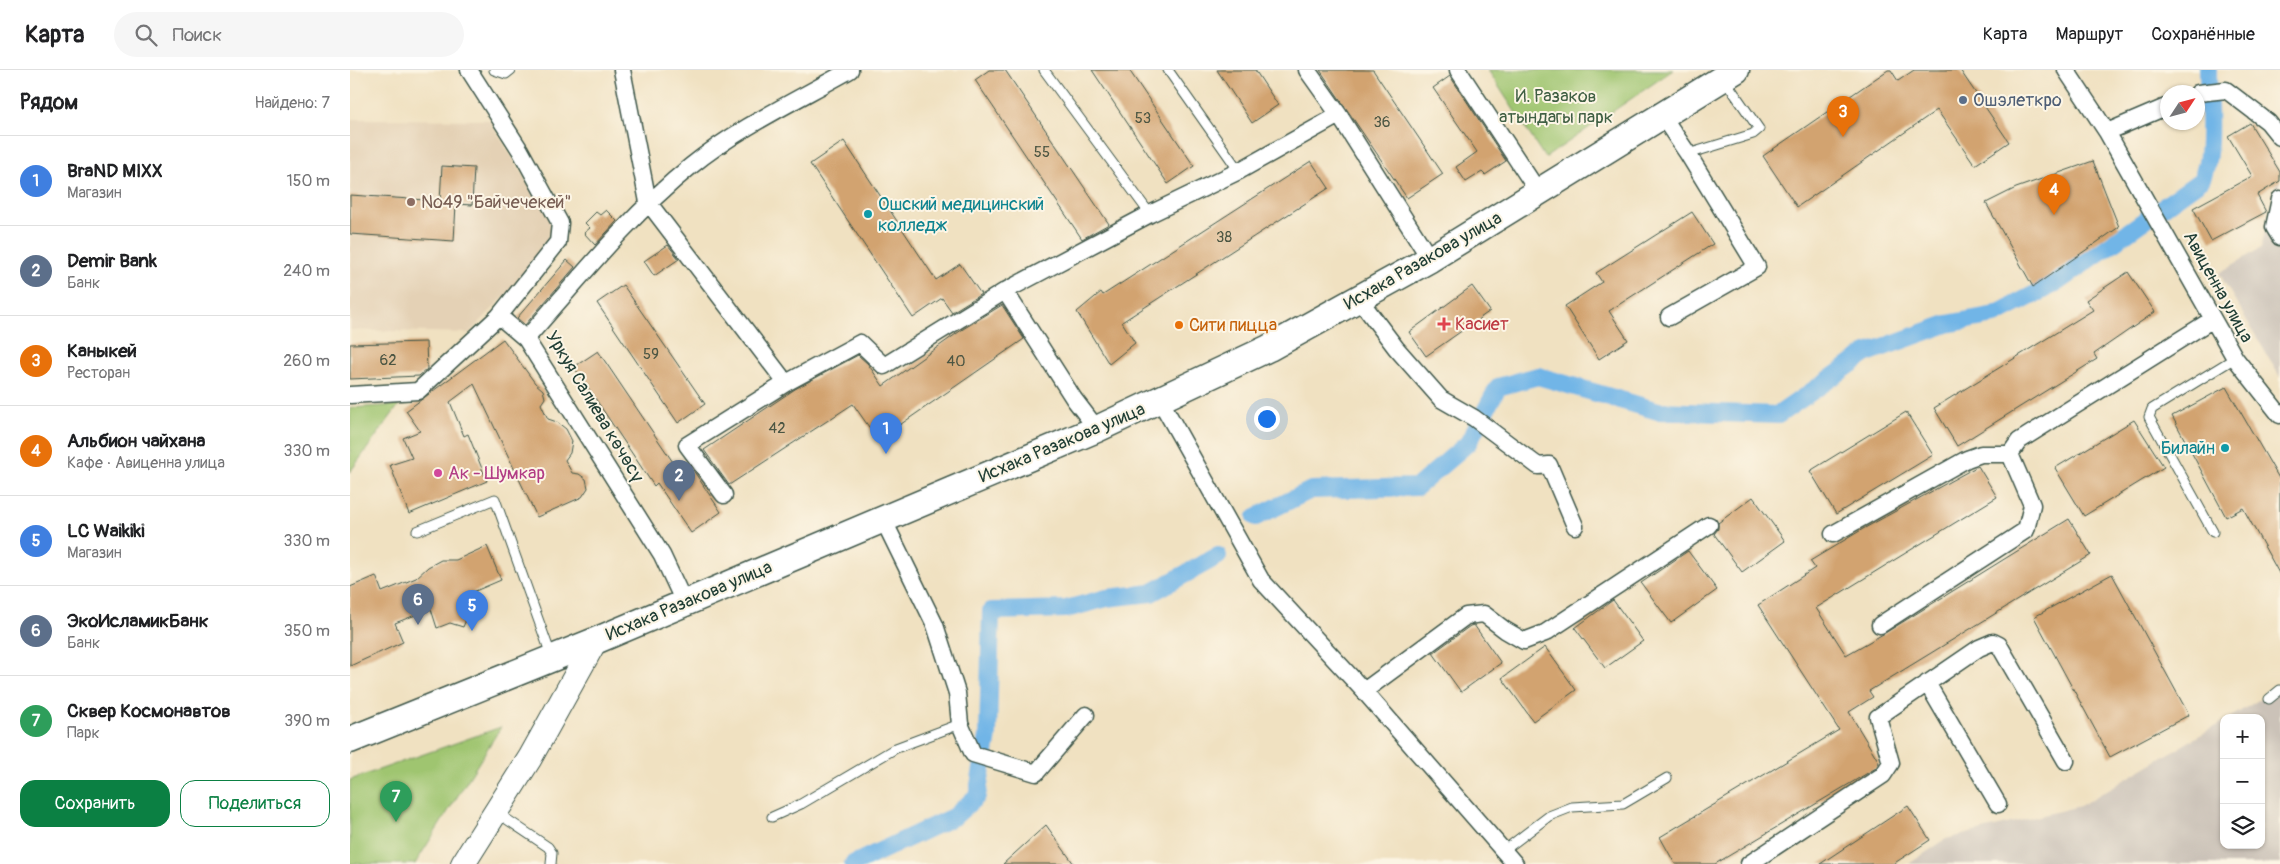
<!DOCTYPE html>
<html lang="ru">
<meta charset="utf-8">
<style>
:root{--surface:#fff;--page:#f6f6f6;--text:#202124;--muted:#757577;--line:#e0e0e0;--accent:#0b8043}
body{margin:0;font-family:Pangolin,sans-serif;background:var(--page);color:var(--text)}
.controls{position:absolute;right:15px;bottom:15px;display:grid;overflow:hidden;border-radius:10px;box-shadow:0 1px 4px #0004}
.controls button{width:45px;height:45px;display:grid;place-items:center;padding:0;border:0;border-bottom:1px solid var(--line);background:var(--surface);color:var(--text);font:25px sans-serif}
.compass{position:absolute;left:1810px;top:15px;width:45px;height:45px;border-radius:50%;background:var(--surface);box-shadow:0 1px 4px #0004;rotate:54deg}
.you{position:absolute;left:916px;top:348px;width:18px;height:18px;margin:-12px;border:4px solid #fff;border-radius:50%;background:#1a73e8;box-shadow:0 0 0 8px #1a73e833}
.badge{display:grid;place-items:center;width:32px;height:32px;border-radius:50%;background:var(--accent);color:#fff;font-size:16px;font-weight:700}
.pin{position:absolute;translate:-50% -41px;filter:drop-shadow(0 1px 2px #0008)}
.pin::after{content:'';position:absolute;top:26px;width:18px;height:15px;background:inherit;clip-path:polygon(0 0,100% 0,50% 100%)}
.list{margin:0;padding:0;list-style:none}
h2{display:flex;justify-content:space-between;align-items:center;height:65px;margin:0;padding:0 20px;font-size:21px}
h2 small{font-size:16px;font-weight:400;color:var(--muted)}
.list li{display:grid;grid-template-columns:32px 1fr auto;gap:15px;align-items:center;box-sizing:border-box;height:90px;padding:0 20px;border-top:1px solid var(--line)}
.list b{display:block;font-size:19px;white-space:nowrap}
.list p{margin:0;font-size:16px;white-space:nowrap;color:var(--muted)}
.list em{font-size:16px;font-style:normal;color:var(--muted)}
.actions{display:flex;gap:10px;padding:15px 20px}
.actions a{flex:1;padding:11px 0;border:1px solid var(--accent);border-radius:15px;text-align:center;font-size:18px;color:var(--accent)}
.actions .main{background:var(--accent);color:#fff}
.icon{flex:none;width:28px;height:28px;fill:none;stroke:currentColor;stroke-width:2;stroke-linecap:round;stroke-linejoin:round}
.map{position:relative;flex:none;width:1930px;height:794px;overflow:hidden}
header{display:flex;align-items:center;gap:30px;box-sizing:border-box;height:70px;padding:0 25px;background:var(--surface);border-bottom:1px solid var(--line)}
header strong{font-size:24px}
nav{display:flex;gap:28px;margin-inline-start:auto;font-size:18px}
.search{width:350px;height:45px;background:var(--page);display:flex;align-items:center;gap:12px;box-sizing:border-box;padding:0 18px;border-radius:28px;color:var(--muted);font-size:19px}
main{display:flex}
aside{flex:1;background:var(--surface)}
.map>svg:first-child{display:block}
.built{fill:#e4d1b5}
.industrial{fill:#cbc2b8}
.green{fill:#9fc570;stroke:#5f8152}
.lines{fill:none;stroke-linecap:round;stroke-linejoin:round}
.canal{stroke:#71b5e7;stroke-width:18}
.building{fill:#d2a370}
.service-casing{stroke:#3e5649;stroke-width:11}
.minor-casing{stroke:#3e5649;stroke-width:19}
.secondary-casing{stroke:#3e5649;stroke-width:26}
.primary-casing{stroke:#3e5649;stroke-width:29}
.service{stroke:#fff;stroke-width:9}
.minor{stroke:#fff;stroke-width:16}
.secondary{stroke:#fff;stroke-width:24}
.primary{stroke:#fff;stroke-width:26}
.service-dot{fill:#5c6f8a;stroke:#fcf5e5;stroke-width:2}
.education-dot{fill:#8d6e63;stroke:#fcf5e5;stroke-width:2}
.culture-dot{fill:#0f9aa8;stroke:#fcf5e5;stroke-width:2}
.health-dot{fill:#e0444e;stroke:#fcf5e5;stroke-width:2}
.food-dot{fill:#e8710a;stroke:#fcf5e5;stroke-width:2}
.hotel-dot{fill:#d1479c;stroke:#fcf5e5;stroke-width:2}
.labels{text-anchor:middle;dominant-baseline:central;stroke-width:4;stroke-linejoin:round;paint-order:stroke}
.number-label{font-size:15px;fill:#4c5643}
.park-label{font-size:18px;fill:#3f5f43;stroke:#fcf5e5}
.service-label{font-size:18px;fill:#4e5e75;stroke:#fcf5e5;text-anchor:start}
.education-label{font-size:18px;fill:#785e54;stroke:#fcf5e5;text-anchor:start}
.culture-label{font-size:18px;fill:#0d838f;stroke:#fcf5e5;text-anchor:start}
.street-label{font-size:18px;fill:#1f3d34;stroke:#fcf5e5}
.health-label{font-size:18px;fill:#be3a42;stroke:#fcf5e5;text-anchor:start}
.food-label{font-size:18px;fill:#c56008;stroke:#fcf5e5;text-anchor:start}
.hotel-label{font-size:18px;fill:#b23c85;stroke:#fcf5e5;text-anchor:start}
</style>
<header>
<strong>Карта</strong>
<div class="search"><svg class="icon" aria-label="search" viewBox="0 0 24 24"><circle cx="10" cy="10" r="6"/><path d="M15 15l6 6"/></svg>Поиск</div>
<nav><a>Карта</a><a>Маршрут</a><a>Сохранённые</a></nav>
</header>
<main>
<aside>
<h2>Рядом<small>Найдено: 7</small></h2>
<ul class="list">
<li><span class="badge" style="background:#3f7fe0">1</span><div><b>BraND MIXX</b><p>Магазин</p></div><em>150 m</em></li>
<li><span class="badge" style="background:#5c6f8a">2</span><div><b>Demir Bank</b><p>Банк</p></div><em>240 m</em></li>
<li><span class="badge" style="background:#e8710a">3</span><div><b>Каныкей</b><p>Ресторан</p></div><em>260 m</em></li>
<li><span class="badge" style="background:#e8710a">4</span><div><b>Альбион чайхана</b><p>Кафе · Авиценна улица</p></div><em>330 m</em></li>
<li><span class="badge" style="background:#3f7fe0">5</span><div><b>LC Waikiki</b><p>Магазин</p></div><em>330 m</em></li>
<li><span class="badge" style="background:#5c6f8a">6</span><div><b>ЭкоИсламикБанк</b><p>Банк</p></div><em>350 m</em></li>
<li><span class="badge" style="background:#2e9e5b">7</span><div><b>Сквер Космонавтов</b><p>Парк</p></div><em>390 m</em></li>
</ul>
<div class="actions"><a class="main">Сохранить</a><a>Поделиться</a></div>
</aside>
<div class="map">
<svg width="1930" height="794" viewBox="0 0 1930 794">
<rect width="100%" height="100%" fill="#fcf5e5"/>
<filter id="ink" filterUnits="userSpaceOnUse"><feTurbulence type="fractalNoise" baseFrequency=".02" numOctaves="2"/><feDisplacementMap in="SourceGraphic" scale="10" xChannelSelector="R" yChannelSelector="G"/><feConvolveMatrix kernelMatrix="1 2 1 2 8 2 1 2 1" color-interpolation-filters="sRGB"/></filter>
<filter id="wash" filterUnits="userSpaceOnUse"><feTurbulence type="fractalNoise" baseFrequency=".0096" numOctaves="4" result="noise"/><feDisplacementMap in="SourceGraphic" scale="20" xChannelSelector="R" yChannelSelector="G"/><feGaussianBlur stdDeviation="1.12" result="paint"/><feColorMatrix in="noise" values="0 0 0 0 0 0 0 0 0 0 0 0 0 0 0 0 0 1.4 0 .05"/><feComposite in="paint" operator="in"/></filter>
<g filter="url(#wash)">
<rect width="100%" height="100%" fill="#f0e1c1"/>
<!-- built -->
<path class="built" d="M0,49L139,50L212,167L119,263L0,260Z"/>
<!-- industrial -->
<path class="industrial" d="M1930,102V307L1869,203L1911,178Z
M1930,617V794H1559L1596,769L1730,736L1874,651V775H1911V648H1879Z"/>
<!-- green -->
<path class="green" d="M1138,0H1323L1195,88Z
M49,335L0,402V338Z
M151,657L65,794H0V710Z"/>
<g class="lines">
<!-- canal -->
<path class="canal" d="M906,447L961,420L1067,417L1118,373L1148,317L1188,306L1308,341L1428,345L1517,283L1597,254L1645,245L1708,212L1851,110C1864,87 1858,29 1858,0
M503,794L605,746L627,726L638,666L641,541L716,539L757,528L801,523L868,486"/>
</g>
<g id="blocks">
<!-- building -->
<path class="building" d="M639,0H655L759,154L732,169L625,10Z
M742,0H779L844,96L818,114Z
M867,0H905L928,35L902,53Z
M970,0H1023L1093,104L1057,128Z
M1538,0H1541L1548,11L1564,0H1610L1659,72L1625,95L1587,40L1447,137L1413,86Z
M1100,6L1156,91L1135,105L1132,102L1116,112L1106,97L1127,82L1083,18Z
M1900,53L1930,102V111L1907,125L1916,142L1861,171L1843,138L1902,106L1878,66Z
M494,71L586,210L610,194L631,224L602,242L592,228L563,248L460,94Z
M961,91L979,118L772,252L785,273L759,294L727,242L751,222L753,225Z
M1743,91L1769,157L1683,217L1636,133L1666,118Z
M92,96L124,98L122,135L106,134L104,171L0,164V125L90,131Z
M256,140L267,151L245,175L234,163L240,158L235,153L246,142L250,145Z
M1342,142L1363,174L1259,241L1278,270L1249,289L1215,236L1252,212L1246,203Z
M318,175L329,189L304,206L294,191Z
M217,190L225,197L175,255L167,248Z
M1778,202L1805,242L1744,284L1747,289L1607,376L1584,338L1743,240L1736,230Z
M273,215L355,334L328,353L247,233Z
M1122,216L1140,241L1076,286L1059,262Z
M652,235L674,269L528,370L503,334L379,415L354,380L445,319L508,285L518,294L533,316L613,259Z
M153,269L185,313L193,320L195,328L191,334L198,349L207,352L216,359L222,371L220,383L215,390L222,403L229,404L236,409L238,418L232,427L187,447L124,314L100,332L114,366L118,364L137,411L59,444L40,395L62,388L53,368L70,361L56,341Z
M76,272L77,299L69,306L0,309V274Z
M248,281L333,407L343,400L371,442L341,463L307,413L304,416L224,297Z
M1876,317L1930,410V505L1893,438L1876,447L1822,346Z
M1556,342L1583,385L1486,444L1460,401Z
M1784,350L1814,397L1734,446L1705,398Z
M1628,396L1647,427L1466,538L1496,585L1535,563L1719,449L1741,485L1519,621L1523,627L1499,642L1529,692L1526,698L1365,794H1325L1310,767L1489,660L1408,535L1465,498L1460,491L1513,459Z
M1403,427L1435,471L1392,502L1364,464L1368,459V453Z
M137,476L151,510L123,522L130,540L118,545L113,557L100,553L87,558L81,539L45,553L53,572L0,596V517L26,506L32,522L66,508L78,497L91,490H106Z
M1338,481L1367,520L1321,553L1291,513Z
M1762,504L1839,645L1760,687L1684,547Z
M1263,530L1293,571L1255,598L1225,558Z
M1124,555L1151,593L1111,622L1083,583L1120,556Z
M1195,577L1226,620L1183,651L1152,608Z
M1558,736L1580,770L1543,794H1470Z
M696,755L724,794H653Z"/>
</g>
</g>
<g filter="url(#ink)">
<use href="#blocks" fill-opacity="0" stroke="#3e5649" stroke-width="1"/>
<g class="lines">
<!-- service casing -->
<g class="service-casing">
<path id="service" d="M144,0L156,4L161,0
M694,0L800,144
M818,0L889,101
M1338,84L1403,64L1409,59L1375,10
M67,461L145,429L201,585
M1863,462L1799,347L1802,339L1885,288
M1919,629L1930,620
M146,742L198,777L202,783L201,794
M422,747L451,734L546,678L610,654
M1152,782L1199,746L1222,737L1273,734L1317,708"/>
</g>
<!-- minor casing -->
<g class="minor-casing">
<path id="minor" d="M119,0L170,80L210,153L208,172L149,246
M272,0L298,132L436,313
M957,0L989,45L1080,189
M1108,0L1189,123
M1716,0L1757,62L1885,288L1930,345
M1848,23L1876,20L1918,52L1930,67
M1313,47L1338,84L1407,197L1319,247
M1757,62L1818,36
M1930,129L1924,157L1930,167
M655,221L724,329L747,359
M1009,229L1046,278L1091,329L1124,348L1188,396L1199,395L1225,456
M0,325L68,321L149,246L176,269
M810,330L911,510L1014,621L1165,794
M374,425L337,375L436,313L510,273L534,296L655,221L800,144L889,101L989,45
M533,449L585,555L607,623L610,654L623,684L686,703L736,645
M1483,464L1617,389L1631,384H1660
M334,532L312,485L176,269C229,209 279,146 341,96C386,59 449,29 500,0
M1530,555L1676,460L1682,435L1660,384L1669,371L1863,249
M1577,613L1648,734
M1014,621L1116,546L1134,544L1155,560L1174,571L1195,563L1359,455
M1399,794L1533,705L1541,693L1528,647L1629,578L1643,572L1649,575L1716,691"/>
</g>
<!-- secondary casing -->
<g class="secondary-casing">
<path id="secondary" d="M113,794L180,688L245,571"/>
</g>
<!-- primary casing -->
<g class="primary-casing">
<path id="primary" d="M0,670L245,571L747,359L919,278L1080,189L1386,0"/>
</g>
<!-- service -->
<use href="#service" class="service"/>
<!-- minor -->
<use href="#minor" class="minor"/>
<!-- secondary -->
<use href="#secondary" class="secondary"/>
<!-- primary -->
<use href="#primary" class="primary"/>
</g>
</g>
<!-- markers -->
<circle class="service-dot" cx="1613" cy="30" r="5"/>
<circle class="education-dot" cx="61" cy="132" r="5"/>
<g class="culture-dot">
<circle cx="518" cy="144" r="5"/>
<circle cx="1875" cy="378" r="5"/>
</g>
<path class="health-dot" d="M1091.5 246.5h5v5h5v5h-5v5h-5v-5h-5v-5h5z"/>
<circle class="food-dot" cx="829" cy="255" r="5"/>
<circle class="hotel-dot" cx="88" cy="403" r="5"/>
<g class="labels">
<!-- number labels -->
<g class="number-label">
<text x="793" y="48">53</text>
<text x="1032" y="52">36</text>
<text x="692" y="82">55</text>
<text x="874" y="167">38</text>
<text x="301" y="284">59</text>
<text x="38" y="290">62</text>
<text x="606" y="291">40</text>
<text x="427" y="358">42</text>
</g>
<!-- park labels -->
<g class="park-label">
<text x="1206" y="26">И. Разаков<tspan x="1206" dy="21">атындагы парк</tspan></text>
</g>
<!-- service labels -->
<g class="service-label">
<text x="1623" y="30">Ошэлеткро</text>
</g>
<!-- education labels -->
<g class="education-label">
<text x="71" y="132">№49 "Байчечекей"</text>
</g>
<!-- culture labels -->
<g class="culture-label">
<text x="528" y="134">Ошский медицинский<tspan x="528" dy="21">колледж</tspan></text>
<text x="1865" y="378" text-anchor="end">Билайн</text>
</g>
<!-- street labels -->
<g class="street-label">
<text transform="translate(1073 191) rotate(-30)">Исхака Разакова улица</text>
<text transform="translate(1868 217) rotate(61)">Авиценна улица</text>
<text transform="translate(245 337) rotate(59)">Уркуя Салиева көчөсү</text>
<text transform="translate(712 373) rotate(-23)">Исхака Разакова улица</text>
<text transform="translate(339 531) rotate(-23)">Исхака Разакова улица</text>
</g>
<!-- health labels -->
<g class="health-label">
<text x="1105" y="254">Касиет</text>
</g>
<!-- food labels -->
<g class="food-label">
<text x="839" y="255">Сити пицца</text>
</g>
<!-- hotel labels -->
<g class="hotel-label">
<text x="98" y="403">Ак - Шумкар</text>
</g>
</g>
</svg>
<div class="controls">
<button>+</button>
<button>−</button>
<button><svg class="icon" aria-label="layers" viewBox="0 0 24 24"><path d="M12 4l9 5-9 5-9-5zM3 14l9 5 9-5"/></svg></button>
</div>
<svg class="compass" viewBox="-18 -18 36 36"><path d="M0-13l5 13h-10z" fill="#e53935"/><path d="M0 13l5-13h-10z" fill="#757577"/></svg>
<div class="you"></div>
<div class="pin badge" style="left:536px;top:384px;background:#3f7fe0">1</div>
<div class="pin badge" style="left:329px;top:431px;background:#5c6f8a">2</div>
<div class="pin badge" style="left:1493px;top:67px;background:#e8710a">3</div>
<div class="pin badge" style="left:1704px;top:145px;background:#e8710a">4</div>
<div class="pin badge" style="left:122px;top:561px;background:#3f7fe0">5</div>
<div class="pin badge" style="left:68px;top:555px;background:#5c6f8a">6</div>
<div class="pin badge" style="left:46px;top:752px;background:#2e9e5b">7</div>
</div>
</main>
